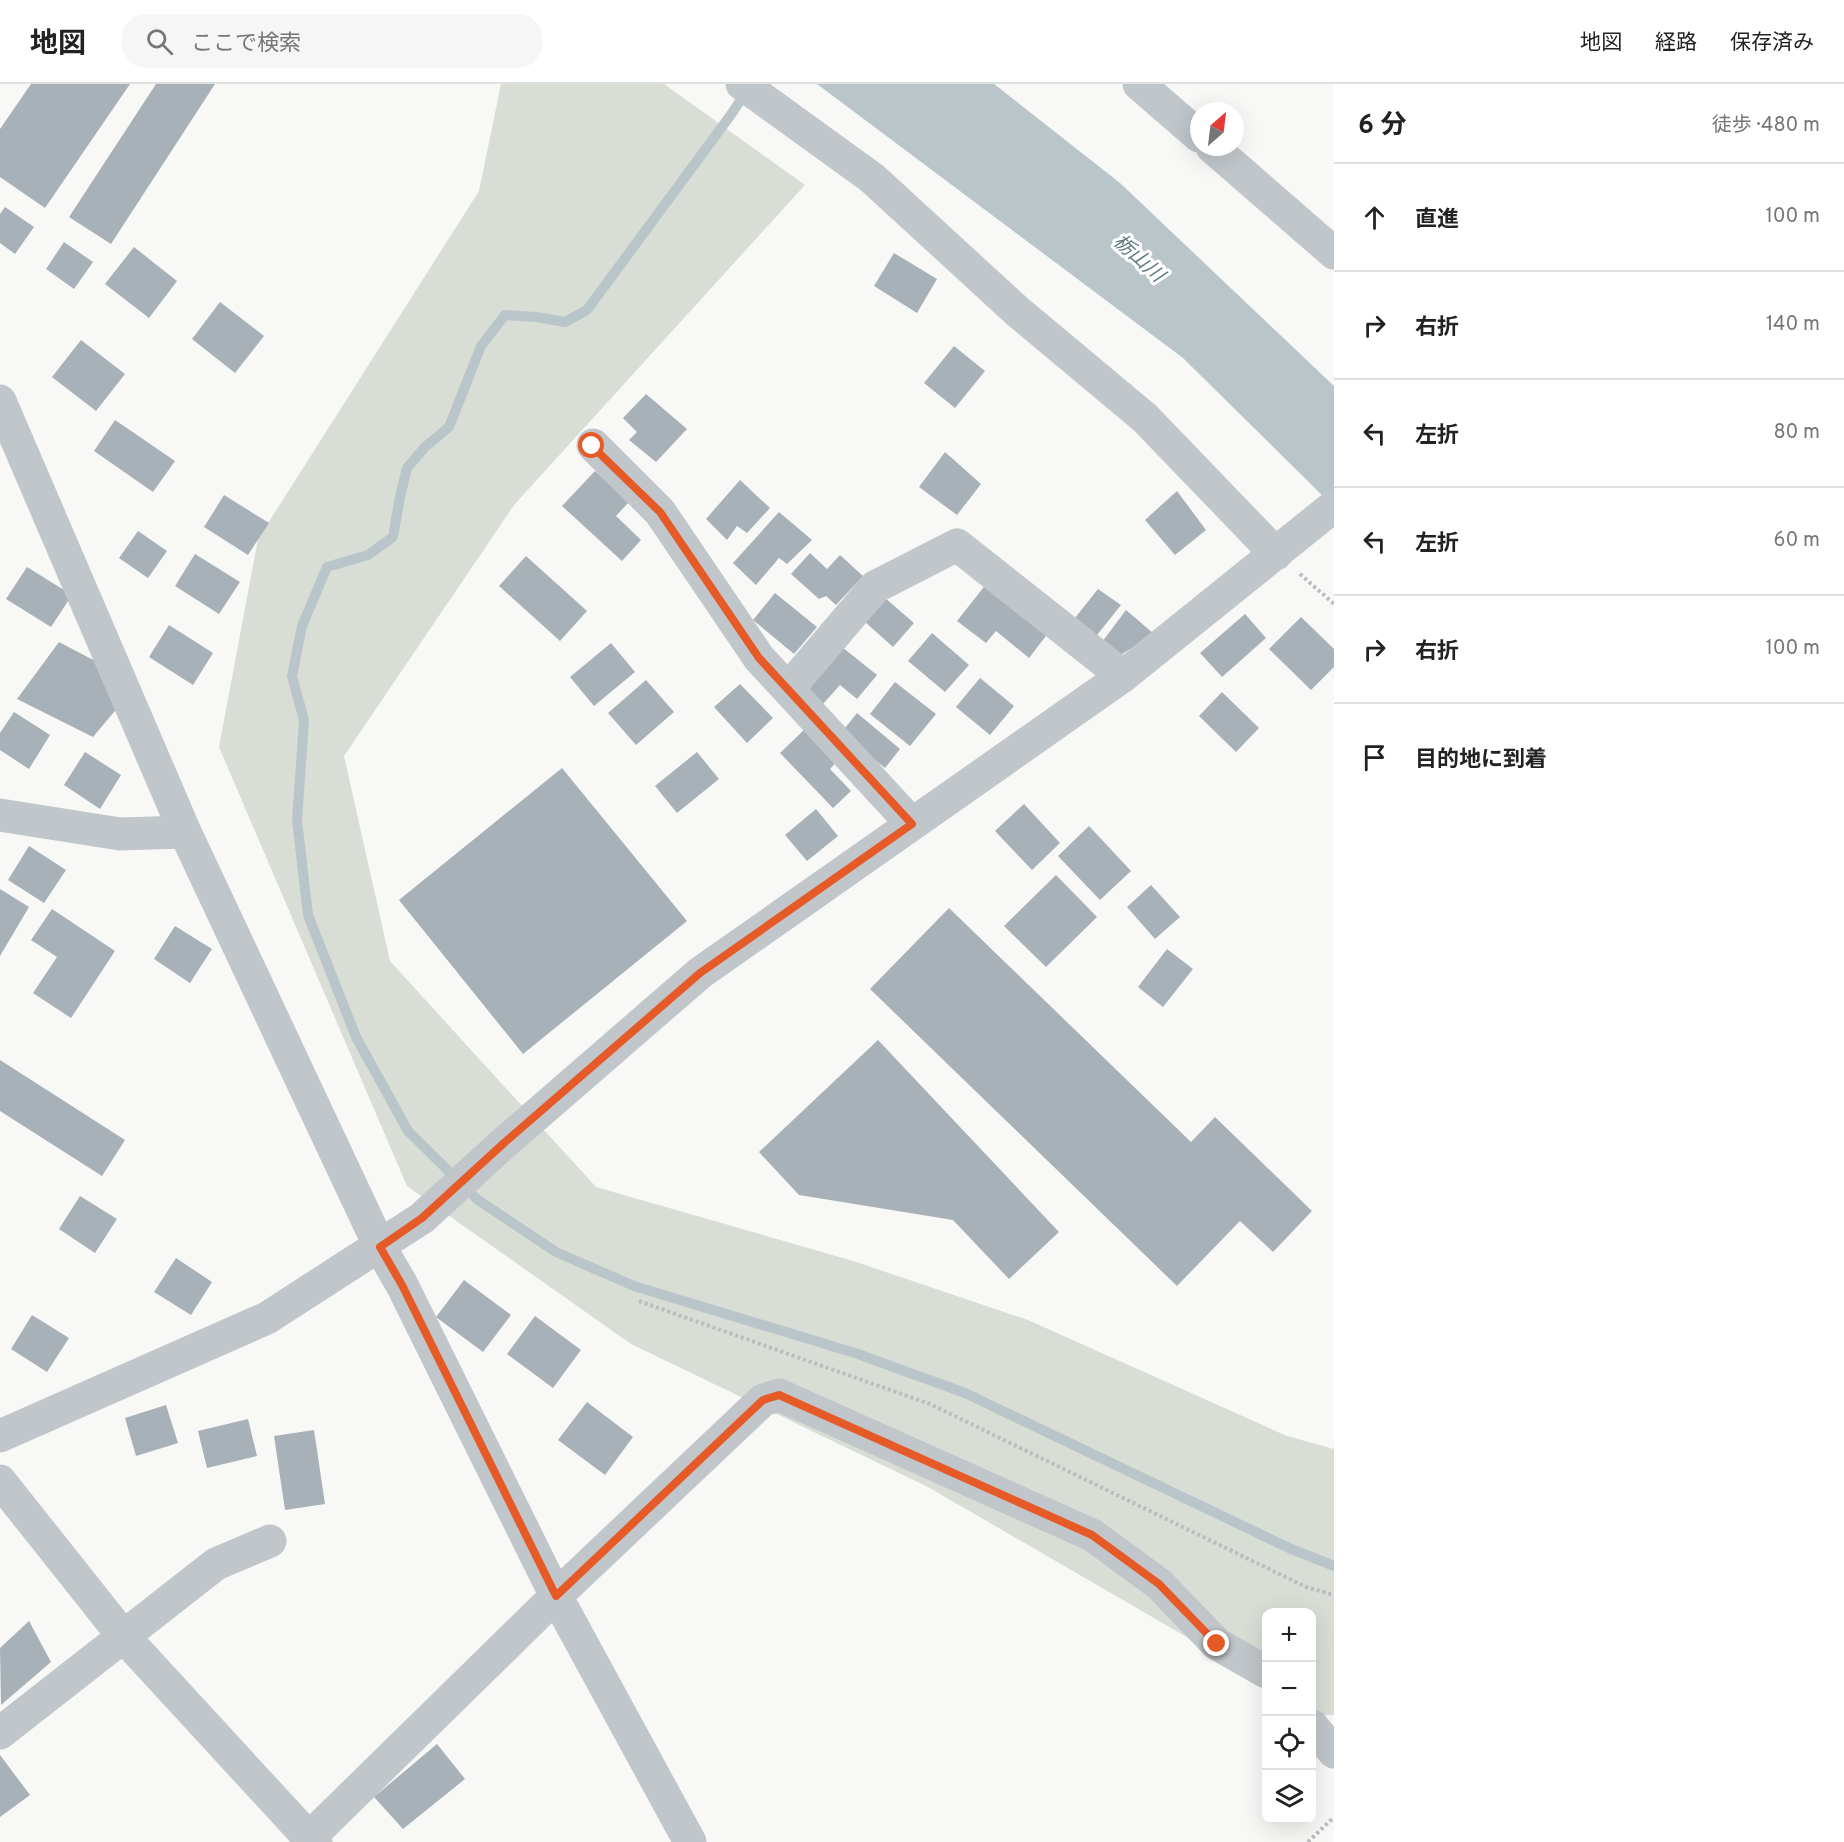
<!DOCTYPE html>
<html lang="ja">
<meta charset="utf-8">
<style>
:root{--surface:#fff;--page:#f6f6f6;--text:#222;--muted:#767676;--line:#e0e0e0}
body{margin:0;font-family:Overpass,"Noto Sans JP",sans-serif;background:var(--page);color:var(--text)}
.controls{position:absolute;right:18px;bottom:18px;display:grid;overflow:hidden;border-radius:12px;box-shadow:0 6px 24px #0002}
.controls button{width:54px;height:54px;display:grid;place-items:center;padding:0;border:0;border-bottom:2px solid var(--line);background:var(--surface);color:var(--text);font:30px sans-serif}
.compass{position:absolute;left:1190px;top:18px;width:54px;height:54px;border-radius:50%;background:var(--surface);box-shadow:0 6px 24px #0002;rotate:28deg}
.stop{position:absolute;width:18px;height:18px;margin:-14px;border:4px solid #e65a28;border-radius:50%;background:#fff}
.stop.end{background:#e65a28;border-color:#fff;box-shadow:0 2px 6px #0008}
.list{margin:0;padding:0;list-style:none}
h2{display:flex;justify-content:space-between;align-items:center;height:78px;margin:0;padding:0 24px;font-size:26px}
h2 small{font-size:20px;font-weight:400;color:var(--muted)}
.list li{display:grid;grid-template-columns:39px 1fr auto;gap:18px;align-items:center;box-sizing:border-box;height:108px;padding:0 24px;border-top:2px solid var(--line)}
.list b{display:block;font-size:22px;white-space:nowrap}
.list em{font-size:20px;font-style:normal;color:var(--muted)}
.icon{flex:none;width:33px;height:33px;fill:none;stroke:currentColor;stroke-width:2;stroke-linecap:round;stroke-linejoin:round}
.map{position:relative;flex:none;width:1334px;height:1758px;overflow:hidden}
header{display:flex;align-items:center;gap:36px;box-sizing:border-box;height:84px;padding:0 30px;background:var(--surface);border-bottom:2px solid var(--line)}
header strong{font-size:28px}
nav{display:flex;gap:33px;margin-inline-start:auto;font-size:21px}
.search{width:420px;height:54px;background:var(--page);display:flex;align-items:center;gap:15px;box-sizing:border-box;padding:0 21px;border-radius:24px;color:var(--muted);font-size:22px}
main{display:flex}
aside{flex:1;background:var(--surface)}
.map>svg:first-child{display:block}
.green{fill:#d8ddd5}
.water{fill:#bac5ca}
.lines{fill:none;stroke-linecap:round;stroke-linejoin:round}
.stream{stroke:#bac5ca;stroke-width:10}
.building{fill:#a8b1b7}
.path{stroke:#b9bdc0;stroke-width:4;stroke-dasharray:3 3;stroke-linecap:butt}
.minor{stroke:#c1c6ca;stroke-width:33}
.route{stroke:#e65a28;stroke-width:8}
.labels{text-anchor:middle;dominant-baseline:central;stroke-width:6;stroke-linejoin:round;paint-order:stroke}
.water-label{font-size:20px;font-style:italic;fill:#637983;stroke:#fff}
</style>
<header>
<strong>地図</strong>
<div class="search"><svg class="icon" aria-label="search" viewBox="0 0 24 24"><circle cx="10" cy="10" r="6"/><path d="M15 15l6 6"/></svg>ここで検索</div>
<nav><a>地図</a><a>経路</a><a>保存済み</a></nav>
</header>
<main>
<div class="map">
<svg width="1334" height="1758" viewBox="0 0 1334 1758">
<rect width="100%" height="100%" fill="#f8f8f6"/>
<!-- green -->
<path class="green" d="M501,0H664L805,101L514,421L344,672L390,877L596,1103L853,1177L1028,1236L1287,1352L1334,1365V1631H1321L1312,1626V1528H1266V1599L928,1403L631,1260L407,1102L219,663L258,455L479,107Z"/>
<!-- water -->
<path class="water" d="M817,0H994L1120,99L1334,302V423L1183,274Z"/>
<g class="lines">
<!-- stream -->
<path class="stream" d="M746,8L730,32L587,226L565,238L536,233L505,231L481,262L449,343L425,363L407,384L400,413L393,453L368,471L327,483L302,542L292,592L304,636L297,736L308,831L356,953L408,1047L478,1116L556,1168L634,1202L855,1269L965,1309L1289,1464L1334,1482"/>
</g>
<!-- building -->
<path class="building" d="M31,0H130L45,124L0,93V45Z
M156,0H215L111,160L69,133Z
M5,123L34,143L15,170L0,159V130Z
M64,158L93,178L74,205L46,185Z
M134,163L177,197L149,234L105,200Z
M894,169L937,195L917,229L874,202Z
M220,218L264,252L235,289L192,255Z
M81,256L125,290L96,327L52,293Z
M954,262L985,287L955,324L924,299Z
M646,310L687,345L656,378L629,356L637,348L623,334Z
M115,336L175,377L153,408L94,367Z
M945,368L981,400L957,431L919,403Z
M595,387L629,418L616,432L641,456L622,477L562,422Z
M740,396L770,424L747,449L737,442L727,456L706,435Z
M1177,407L1206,446L1175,471L1145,436Z
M224,411L269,439L248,471L204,443Z
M779,428L812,456L787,480L779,474L756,501L733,479Z
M138,447L167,467L148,494L119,474Z
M810,469L827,485L840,471L863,492L836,521L826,512L819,515L791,490Z
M195,470L240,498L219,530L175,502Z
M526,472L587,527L560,557L499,502Z
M27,483L72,511L51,543L6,515Z
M987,499L1049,548L1029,574L996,547L986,559L957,537Z
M1098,505L1121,521L1097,551L1075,534Z
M775,509L817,543L794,570L753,536Z
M884,513L914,539L893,563L864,537Z
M1126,526L1154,550L1114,575L1099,562Z
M1245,530L1266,554L1222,593L1200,569Z
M1301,533L1334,565V583L1311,606L1269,565Z
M169,541L213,569L193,601L149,573Z
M932,549L969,581L945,608L908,577Z
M59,558L99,579L119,622L93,653L17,615Z
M611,559L635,588L594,622L570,593Z
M837,559L877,591L857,615L840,601L822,621L800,603Z
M980,594L1014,622L990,651L956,623Z
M646,596L674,628L636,661L608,629Z
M895,598L936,630L910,662L870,630Z
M740,600L773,634L747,659L714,623Z
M1222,608L1259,644L1236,668L1199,632Z
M14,628L50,651L29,685L0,666V649Z
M857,629L900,665L885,684L841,649Z
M808,642L840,674L830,685L851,707L833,724L780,669Z
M85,668L121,691L100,725L64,701Z
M697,668L719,695L677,729L655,702Z
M562,684L687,837L523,970L399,816Z
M1024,720L1060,759L1032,786L995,747Z
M816,725L838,752L807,777L785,751Z
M1089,742L1131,787L1100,816L1058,772Z
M29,762L66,786L44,819L8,796Z
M1056,791L1097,833L1046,883L1004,842Z
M1151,801L1180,833L1155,855L1127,823Z
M0,805L29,823L0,872Z
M949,824L1191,1058L1215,1033L1312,1127L1273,1168L1240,1137L1177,1202L870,905Z
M52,825L115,867L71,934L33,909L57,873L31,856Z
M175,842L212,865L190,899L154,875Z
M1167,865L1193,885L1163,923L1138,903Z
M878,956L1059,1148L1009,1195L953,1136L799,1111L759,1068Z
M0,976L125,1056L102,1092L0,1027Z
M80,1112L117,1135L95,1169L59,1145Z
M176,1174L212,1198L191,1231L154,1208Z
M464,1196L511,1231L483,1268L436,1233Z
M32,1231L69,1254L47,1288L11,1265Z
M535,1232L581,1266L553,1304L507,1270Z
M587,1318L633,1353L605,1391L558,1356Z
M166,1321L178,1359L136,1372L125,1334Z
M248,1335L257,1372L207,1384L198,1347Z
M314,1346L325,1420L285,1426L274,1352Z
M29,1537L51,1578L1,1621L0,1564Z
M437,1660L465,1695L403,1745L374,1713Z
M0,1671L30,1711L0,1733Z"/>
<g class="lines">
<!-- path -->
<path class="path" d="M1300,490L1334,520
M639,1217L930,1320L1306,1503L1334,1511
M1308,1758L1334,1733"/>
<!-- minor -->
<path class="minor" d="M742,0L872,94L1017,227L1145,334L1276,470
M1139,0L1199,52
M1212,63L1334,169
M0,317L185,748L380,1163L402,1201L556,1512L690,1758
M593,361L660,428L759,574L912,740
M788,605L875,503L957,461L1123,592
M0,731L120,750L185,748
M0,1352L267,1234L422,1134L504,1059L700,889L1123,592L1334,422
M0,1397L124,1553L309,1754L316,1758
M1312,1642L1334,1668
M0,1649L216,1480L270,1457
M309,1754L556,1512L763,1316L779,1311L1092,1451L1159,1500L1217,1560L1266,1588"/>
</g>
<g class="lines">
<!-- route -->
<path class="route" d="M592,362L660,428L759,574L912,740L700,889L504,1059L422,1134L380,1163L402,1201L556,1512L763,1316L779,1311L1092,1451L1159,1500L1217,1560"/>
</g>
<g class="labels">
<!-- water labels -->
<g class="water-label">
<text transform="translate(1138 175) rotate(42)">栃山川</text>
</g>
</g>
</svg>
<div class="controls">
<button>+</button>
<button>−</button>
<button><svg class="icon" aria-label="locate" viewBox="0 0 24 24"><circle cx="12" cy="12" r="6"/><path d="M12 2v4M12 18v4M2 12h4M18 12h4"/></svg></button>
<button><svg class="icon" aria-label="layers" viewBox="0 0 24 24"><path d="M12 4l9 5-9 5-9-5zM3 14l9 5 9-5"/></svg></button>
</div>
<svg class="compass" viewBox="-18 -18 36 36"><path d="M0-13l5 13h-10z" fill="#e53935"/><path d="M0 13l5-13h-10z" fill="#767676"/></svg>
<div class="stop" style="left:592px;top:362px"></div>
<div class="stop end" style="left:1217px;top:1560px"></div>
</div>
<aside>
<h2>6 分<small>徒歩 · 480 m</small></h2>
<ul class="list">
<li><svg class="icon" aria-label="ahead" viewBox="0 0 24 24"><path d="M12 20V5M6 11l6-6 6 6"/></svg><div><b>直進</b></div><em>100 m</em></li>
<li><svg class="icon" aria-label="right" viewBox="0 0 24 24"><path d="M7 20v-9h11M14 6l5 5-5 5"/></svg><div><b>右折</b></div><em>140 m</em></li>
<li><svg class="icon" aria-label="left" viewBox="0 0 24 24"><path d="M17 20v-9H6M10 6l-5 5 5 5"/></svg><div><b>左折</b></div><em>80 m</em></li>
<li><svg class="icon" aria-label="left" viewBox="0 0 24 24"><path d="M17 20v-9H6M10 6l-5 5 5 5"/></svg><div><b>左折</b></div><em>60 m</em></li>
<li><svg class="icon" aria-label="right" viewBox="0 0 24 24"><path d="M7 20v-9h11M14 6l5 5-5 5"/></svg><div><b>右折</b></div><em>100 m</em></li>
<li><svg class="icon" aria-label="arrive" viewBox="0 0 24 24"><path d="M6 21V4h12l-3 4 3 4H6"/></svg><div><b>目的地に到着</b></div></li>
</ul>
</aside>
</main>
